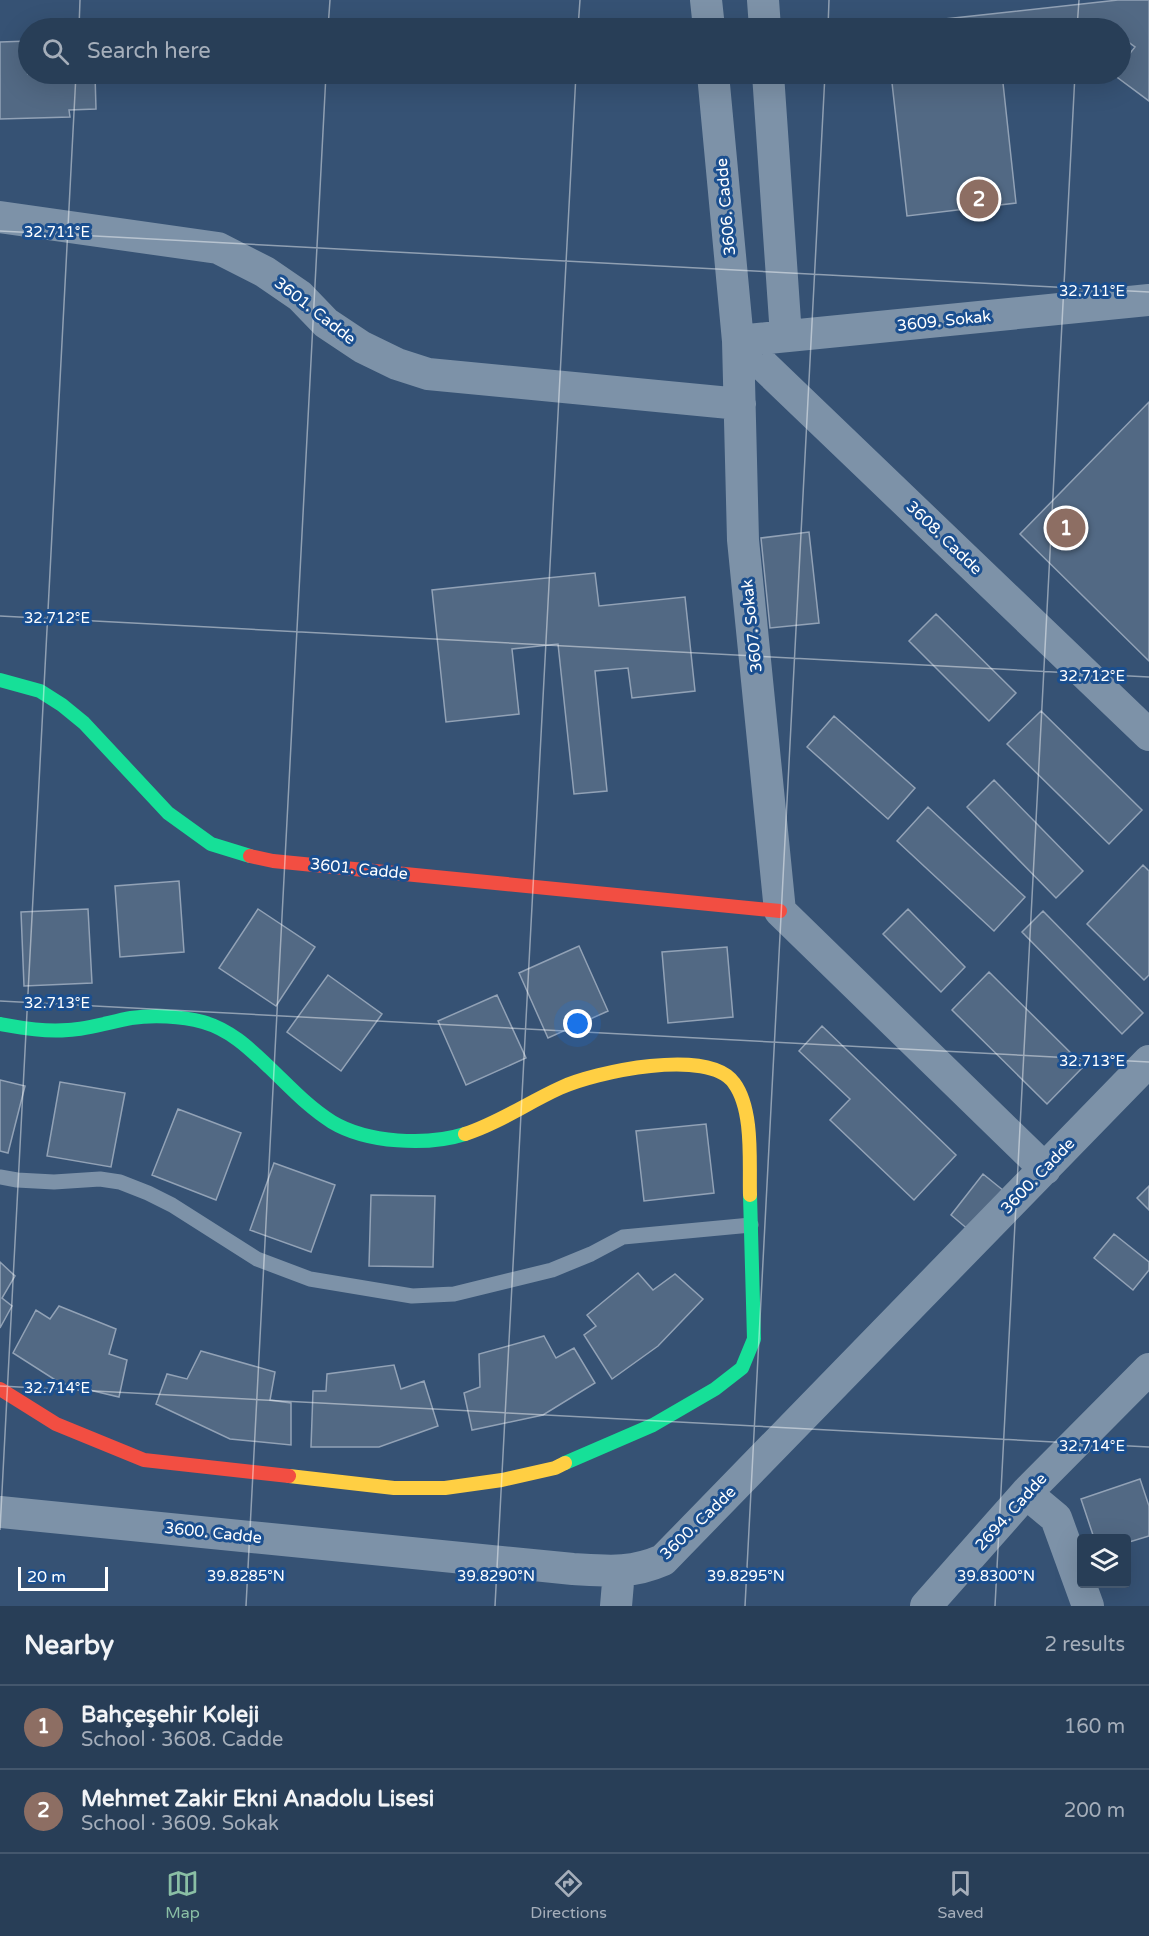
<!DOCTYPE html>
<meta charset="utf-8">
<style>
:root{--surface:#283e57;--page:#344961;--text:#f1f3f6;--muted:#a5aeba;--line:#44576d;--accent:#8abfa5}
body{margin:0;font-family:"Varela Round",sans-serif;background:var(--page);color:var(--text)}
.controls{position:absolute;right:18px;bottom:18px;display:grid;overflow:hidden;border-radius:6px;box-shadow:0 6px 24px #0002}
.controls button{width:54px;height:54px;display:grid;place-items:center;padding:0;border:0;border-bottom:2px solid var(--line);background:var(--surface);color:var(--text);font:30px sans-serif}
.scale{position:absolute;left:18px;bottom:15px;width:90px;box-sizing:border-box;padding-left:6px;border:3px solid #fff;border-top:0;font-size:16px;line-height:21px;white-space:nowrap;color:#fff;-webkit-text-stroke:4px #1b4f8f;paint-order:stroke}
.you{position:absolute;left:578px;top:1024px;width:21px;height:21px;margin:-15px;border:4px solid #fff;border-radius:50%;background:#1a73e8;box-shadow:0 0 0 9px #1a73e833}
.badge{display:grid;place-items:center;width:39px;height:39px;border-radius:50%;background:var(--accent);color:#fff;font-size:20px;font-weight:700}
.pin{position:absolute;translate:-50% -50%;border:3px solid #fff;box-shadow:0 2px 6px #0006}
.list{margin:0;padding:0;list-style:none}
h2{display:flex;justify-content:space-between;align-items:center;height:78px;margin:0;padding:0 24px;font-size:26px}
h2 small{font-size:20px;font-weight:400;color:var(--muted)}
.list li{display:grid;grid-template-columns:39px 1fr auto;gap:18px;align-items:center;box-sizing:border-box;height:84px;padding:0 24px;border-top:2px solid var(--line)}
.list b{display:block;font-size:22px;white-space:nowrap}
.list p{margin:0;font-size:20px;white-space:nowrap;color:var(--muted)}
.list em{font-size:20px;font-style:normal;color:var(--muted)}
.icon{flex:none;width:33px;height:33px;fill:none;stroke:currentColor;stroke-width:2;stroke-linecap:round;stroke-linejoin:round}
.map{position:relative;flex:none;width:1149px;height:1606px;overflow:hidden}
.search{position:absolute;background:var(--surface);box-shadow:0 6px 24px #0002;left:18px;right:18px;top:18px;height:66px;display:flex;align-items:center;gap:15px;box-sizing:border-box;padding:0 21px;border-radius:33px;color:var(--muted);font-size:22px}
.sheet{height:246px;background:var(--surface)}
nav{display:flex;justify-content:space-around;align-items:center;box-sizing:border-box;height:84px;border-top:2px solid var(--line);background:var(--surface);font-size:16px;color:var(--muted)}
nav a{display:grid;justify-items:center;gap:3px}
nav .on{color:var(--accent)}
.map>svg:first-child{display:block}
.building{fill:#526984;stroke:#92a2b6;stroke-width:1.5}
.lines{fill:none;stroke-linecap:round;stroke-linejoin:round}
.lane{stroke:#7d92a8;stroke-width:15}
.street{stroke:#7d92a8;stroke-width:32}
.fast{stroke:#16e098;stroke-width:14}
.slow{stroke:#ffcf43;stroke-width:14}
.jam{stroke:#f24e42;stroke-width:14}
.ticks{fill:none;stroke:#fff;stroke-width:1.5;stroke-opacity:0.45}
.labels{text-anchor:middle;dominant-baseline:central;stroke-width:6;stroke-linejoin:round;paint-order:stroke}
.street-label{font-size:16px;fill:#fff;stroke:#1b4f8f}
.ticks-label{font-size:15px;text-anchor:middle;fill:#fff;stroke:#1b4f8f;stroke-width:6;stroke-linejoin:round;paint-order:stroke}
</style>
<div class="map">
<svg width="1149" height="1606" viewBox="0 0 1149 1606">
<rect width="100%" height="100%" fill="#365274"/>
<!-- building -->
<path class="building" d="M1118,0H1149V101L1114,75L1120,74V66L1135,47L1120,36V28H908V23Z
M28,41V74H95L96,109L69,110L70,117L0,119V42Z
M891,74H1002L1016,203L907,216Z
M1149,402V661L1020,534Z
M809,532L819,623L770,628L761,538Z
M595,573L599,606L685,597L695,691L632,698L628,668L595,671L607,791L574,794L558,644L512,649L519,714L446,722L432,590Z
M936,614L1016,693L989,721L909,641Z
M1041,711L1142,810L1109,844L1007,744Z
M834,716L915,788L888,819L807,747Z
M994,780L1083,871L1056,898L967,807Z
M928,807L1025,897L994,931L897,841Z
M1143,865L1149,871V975L1144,980L1087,924Z
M179,881L184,952L120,957L115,886Z
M88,909L92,983L24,986L21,912Z
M258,909L315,947L276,1006L219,968Z
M908,909L965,967L941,992L883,934Z
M1043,911L1143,1013L1122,1034L1022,932Z
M579,946L608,1011L548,1038L519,973Z
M727,947L733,1017L668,1023L662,952Z
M989,972L1084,1066L1047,1104L952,1010Z
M328,975L382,1014L341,1071L287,1032Z
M497,995L526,1058L466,1085L438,1021Z
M822,1026L956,1155L914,1200L830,1120L850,1099L799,1051Z
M0,1080L25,1086L8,1153L0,1151Z
M60,1082L125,1093L111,1167L47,1156Z
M178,1109L241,1133L216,1200L152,1175Z
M706,1124L714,1193L644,1201L636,1131Z
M274,1163L335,1185L311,1252L250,1230Z
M983,1174L1009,1195L976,1236L951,1215Z
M1149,1186V1210L1137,1198Z
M371,1195L435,1196L433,1267L369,1266Z
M1114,1234L1149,1262V1270L1133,1290L1094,1258Z
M0,1262L15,1276L2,1298L12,1306L0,1328Z
M638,1273L653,1290L675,1274L703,1299L658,1346L612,1379L584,1335L596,1326L587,1315Z
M59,1306L116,1329L109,1354L127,1360L119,1397L60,1383L13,1353L36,1310L50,1319Z
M544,1336L556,1358L574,1348L595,1383L543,1415L472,1430L464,1393L480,1387L479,1354Z
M201,1351L275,1372L270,1400L291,1403V1445L230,1439L156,1404L167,1374L187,1379Z
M394,1365L401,1389L424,1381L438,1426L379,1447H311L313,1391H326L327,1374Z
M1140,1479L1149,1506V1536L1126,1543V1538H1094L1081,1499Z"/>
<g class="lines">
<!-- lane -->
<path class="lane" d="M0,1177L17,1180L54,1182L100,1179L120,1182L148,1193L172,1205L257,1259L310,1279L412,1296L454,1294L552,1270L591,1254L623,1237L751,1225"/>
<!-- street -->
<path class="street" d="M706,0L709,28
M763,0L765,28
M713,74L738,341L743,540L780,911L1045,1169
M768,74L786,336
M0,217L218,248L265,272L300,296L326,323L362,347L397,364L428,374L740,404
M738,341L1149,735
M738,341L1149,300
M1026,1493L1056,1518L1088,1606
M0,1512L573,1569C607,1571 631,1574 663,1560L1149,1061
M616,1606L619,1571
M926,1606L1026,1493L1149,1369"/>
<!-- fast -->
<path class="fast" d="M0,680L40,691L62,705L84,723L168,813L211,844L250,856
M0,1024C23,1028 45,1032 68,1030C89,1029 110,1022 131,1018C153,1015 181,1016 203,1022C231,1030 250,1049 270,1068C290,1087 308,1107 332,1122C367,1143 427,1146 465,1134
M565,1463L653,1425L715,1389L742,1368L754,1339L750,1195"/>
<!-- slow -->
<path class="slow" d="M465,1134C499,1123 527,1103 560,1088C594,1072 709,1047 734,1083C754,1110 749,1163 750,1195
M289,1476L394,1488H445L502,1480L555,1468L565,1463"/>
<!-- jam -->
<path class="jam" d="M250,856L273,861L780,911
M0,1389L56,1424L144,1460L289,1476"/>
</g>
<!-- ticks -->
<path class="ticks" d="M79,28L80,0M328,28L330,0M578,28L580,0M828,28L829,0M1077,28L1079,0M0,231L1149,292M0,616L1149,677M0,1001L1149,1062M0,1386L1149,1447M0,1530L76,74M246,1606L326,74M495,1606L576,74M745,1606L825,74M995,1606L1075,74"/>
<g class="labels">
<!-- street labels -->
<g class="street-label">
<text transform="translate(726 207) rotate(-95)">3606. Cadde</text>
<text transform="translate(315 311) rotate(38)">3601. Cadde</text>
<text transform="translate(944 321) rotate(-6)">3609. Sokak</text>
<text transform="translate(944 538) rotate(44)">3608. Cadde</text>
<text transform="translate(752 626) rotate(-96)">3607. Sokak</text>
<text transform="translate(359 869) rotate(6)">3601. Cadde</text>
<text transform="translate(1038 1176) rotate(-46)">3600. Cadde</text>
<text transform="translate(1011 1512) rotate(-48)">2694. Cadde</text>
<text transform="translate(698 1523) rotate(-44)">3600. Cadde</text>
<text transform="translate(213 1533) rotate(6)">3600. Cadde</text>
</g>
</g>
<g class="ticks-label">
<text x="57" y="237">32.711°E</text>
<text x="1092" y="296">32.711°E</text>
<text x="57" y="623">32.712°E</text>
<text x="1092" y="681">32.712°E</text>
<text x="57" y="1008">32.713°E</text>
<text x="1092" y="1066">32.713°E</text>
<text x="57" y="1393">32.714°E</text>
<text x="1092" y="1451">32.714°E</text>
<text x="246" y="1581">39.8285°N</text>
<text x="496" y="1581">39.8290°N</text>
<text x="746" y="1581">39.8295°N</text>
<text x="996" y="1581">39.8300°N</text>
</g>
</svg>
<div class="controls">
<button><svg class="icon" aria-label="layers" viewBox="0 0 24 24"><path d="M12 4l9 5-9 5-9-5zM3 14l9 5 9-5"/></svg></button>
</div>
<div class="scale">20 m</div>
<div class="you"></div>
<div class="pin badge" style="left:1066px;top:528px;background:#8d6e63">1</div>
<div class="pin badge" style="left:979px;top:199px;background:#8d6e63">2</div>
<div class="search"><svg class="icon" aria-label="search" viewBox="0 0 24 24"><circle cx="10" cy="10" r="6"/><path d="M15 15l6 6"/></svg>Search here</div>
</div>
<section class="sheet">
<h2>Nearby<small>2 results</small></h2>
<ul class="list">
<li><span class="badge" style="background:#8d6e63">1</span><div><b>Bahçeşehir Koleji</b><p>School · 3608. Cadde</p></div><em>160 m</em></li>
<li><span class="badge" style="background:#8d6e63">2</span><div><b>Mehmet Zakir Ekni Anadolu Lisesi</b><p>School · 3609. Sokak</p></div><em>200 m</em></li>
</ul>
</section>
<nav>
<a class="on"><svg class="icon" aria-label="map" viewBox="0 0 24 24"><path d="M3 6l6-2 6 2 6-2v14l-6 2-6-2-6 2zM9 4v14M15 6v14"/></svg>Map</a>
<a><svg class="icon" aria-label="directions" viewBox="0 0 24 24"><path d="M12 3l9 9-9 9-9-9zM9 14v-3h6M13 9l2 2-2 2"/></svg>Directions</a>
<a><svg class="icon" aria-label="saved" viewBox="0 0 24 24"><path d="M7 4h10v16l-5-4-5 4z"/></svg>Saved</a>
</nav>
